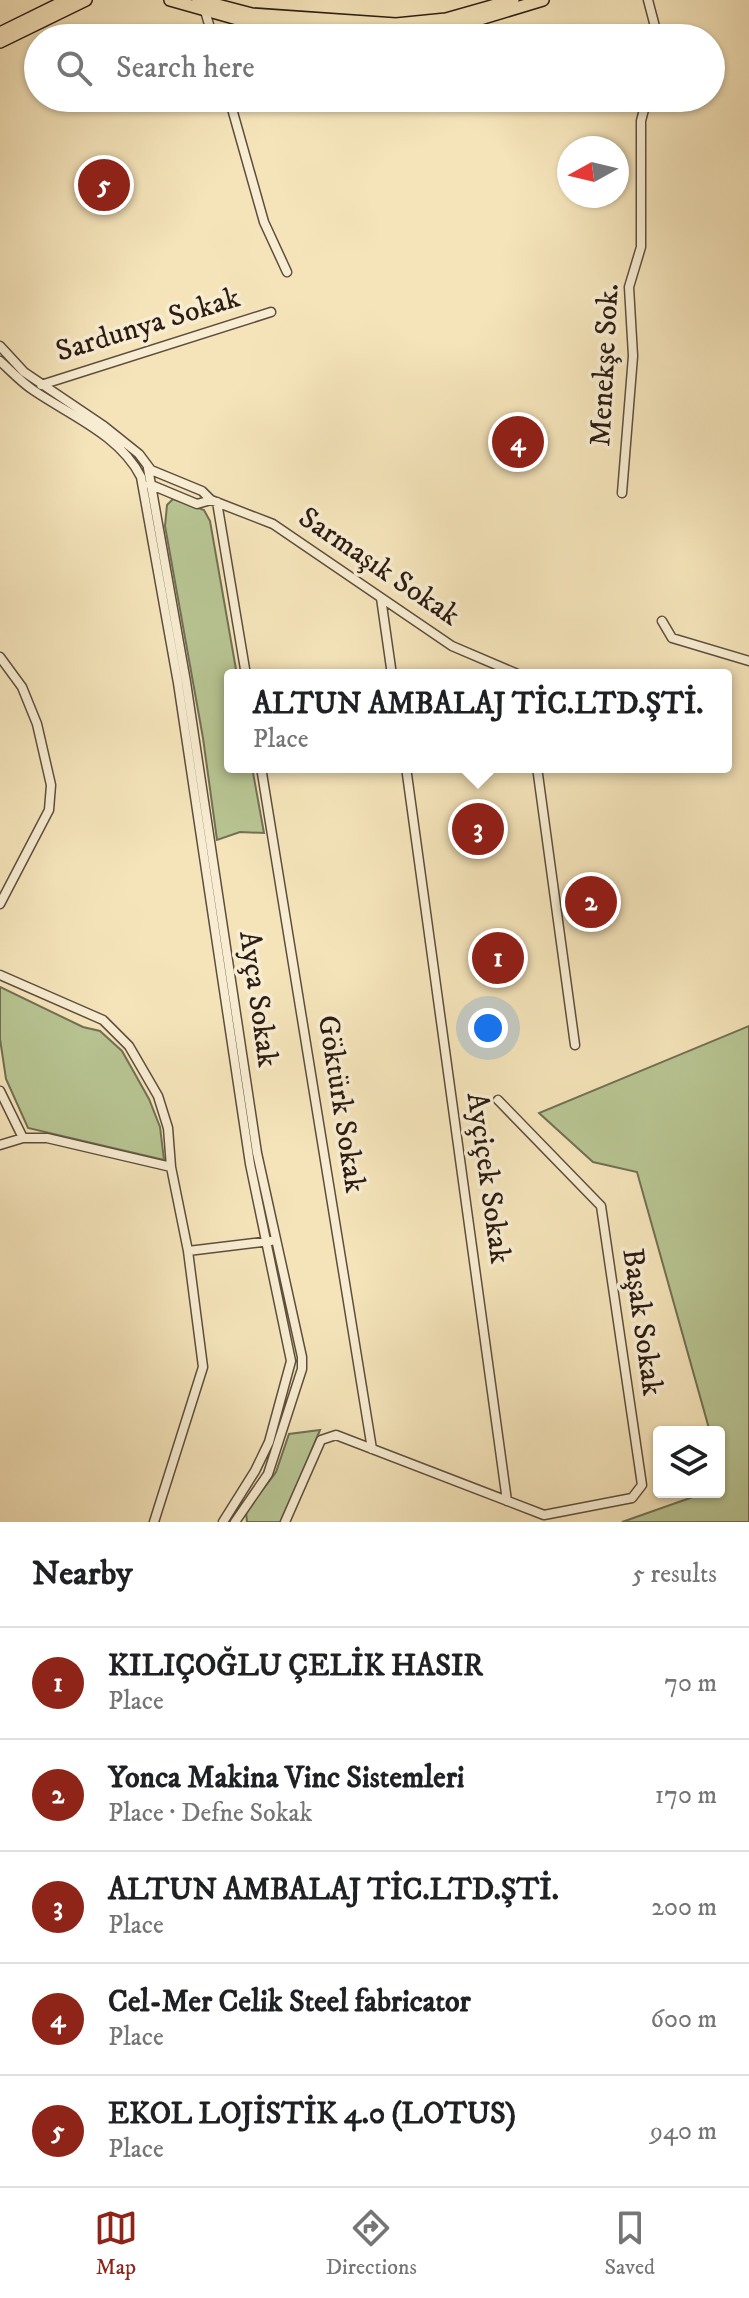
<!DOCTYPE html>
<meta charset="utf-8">
<style>
:root{--surface:#fff;--page:#f6f6f6;--text:#202124;--muted:#757577;--line:#e0e0e0;--accent:#8f2418}
body{margin:0;font-family:"IM FELL DW Pica",serif;background:var(--page);color:var(--text)}
.controls{position:absolute;right:24px;bottom:24px;display:grid;overflow:hidden;border-radius:8px;box-shadow:0 2px 6px #0004}
.controls button{width:72px;height:72px;display:grid;place-items:center;padding:0;border:0;border-bottom:2px solid var(--line);background:var(--surface);color:var(--text);font:40px sans-serif}
.compass{position:absolute;left:557px;top:136px;width:72px;height:72px;border-radius:50%;background:var(--surface);box-shadow:0 2px 6px #0004;rotate:262deg}
.you{position:absolute;left:488px;top:1028px;width:28px;height:28px;margin:-20px;border:6px solid #fff;border-radius:50%;background:#1a73e8;box-shadow:0 0 0 12px #1a73e833}
.badge{display:grid;place-items:center;width:52px;height:52px;border-radius:50%;background:var(--accent);color:#fff;font-size:26px;font-weight:700}
.pin{position:absolute;translate:-50% -50%;border:4px solid #fff;box-shadow:0 2px 8px #0006}
.popup{position:absolute;left:224px;top:669px;width:508px;height:104px;box-sizing:border-box;display:grid;place-content:center;border-radius:8px;background:var(--surface);filter:drop-shadow(0 2px 6px #0005);font-size:26px;white-space:nowrap;color:var(--muted)}
.popup b{font-size:30px;color:var(--text)}
.popup::after{content:'';position:absolute;left:50%;top:100%;margin-left:-16px;border:16px solid transparent;border-top-color:var(--surface)}
.list{margin:0;padding:0;list-style:none}
h2{display:flex;justify-content:space-between;align-items:center;height:104px;margin:0;padding:0 32px;font-size:34px}
h2 small{font-size:26px;font-weight:400;color:var(--muted)}
.list li{display:grid;grid-template-columns:52px 1fr auto;gap:24px;align-items:center;box-sizing:border-box;height:112px;padding:0 32px;border-top:2px solid var(--line)}
.list b{display:block;font-size:30px;white-space:nowrap}
.list p{margin:0;font-size:26px;white-space:nowrap;color:var(--muted)}
.list em{font-size:26px;font-style:normal;color:var(--muted)}
.icon{flex:none;width:44px;height:44px;fill:none;stroke:currentColor;stroke-width:2;stroke-linecap:round;stroke-linejoin:round}
.map{position:relative;flex:none;width:749px;height:1522px;overflow:hidden}
.search{position:absolute;background:var(--surface);box-shadow:0 2px 6px #0004;left:24px;right:24px;top:24px;height:88px;display:flex;align-items:center;gap:20px;box-sizing:border-box;padding:0 28px;border-radius:44px;color:var(--muted);font-size:30px}
.sheet{height:664px;background:var(--surface)}
nav{display:flex;justify-content:space-around;align-items:center;box-sizing:border-box;height:112px;border-top:2px solid var(--line);background:var(--surface);font-size:22px;color:var(--muted)}
nav a{display:grid;justify-items:center;gap:4px}
nav .on{color:var(--accent)}
.map>svg:first-child{display:block}
.green{fill:#b8c593;stroke:#727054;stroke-width:2}
.lines{fill:none;stroke-linecap:round;stroke-linejoin:round}
.minor-casing{stroke:#5e4e3e;stroke-width:11}
.major-casing{stroke:#2c1c15;stroke-width:14}
.minor{stroke:#f8edd2;stroke-width:8}
.major{stroke:#f5e4ba;stroke-width:11}
.labels{text-anchor:middle;dominant-baseline:central;stroke-width:7;stroke-linejoin:round;paint-order:stroke}
.street-label{font-size:30px;fill:#2c1c15;stroke:#f8edd2}
</style>
<div class="map">
<svg width="749" height="1522" viewBox="0 0 749 1522">
<rect width="100%" height="100%" fill="#f5e4ba"/>
<filter id="stains"><feTurbulence type="fractalNoise" baseFrequency=".0025" numOctaves="4"/><feColorMatrix values="0 0 0 0 .2 0 0 0 0 .09 0 0 0 0 .02 0 0 0 .5 -.17"/></filter>
<radialGradient id="worn" r=".72"><stop offset=".6" stop-color="#630" stop-opacity="0"/><stop offset="1" stop-color="#630" stop-opacity=".3"/></radialGradient>
<!-- green -->
<path class="green" d="M173,499L204,510L210,521L237,675H230V767H252L264,833L240,832L217,840L203,738L165,526L167,505Z
M0,987L83,1027L100,1031L122,1051L149,1099L160,1127L164,1160L28,1128L6,1079L0,1039Z
M749,1026V1522H622L707,1492H719V1479L722,1475L719,1464V1432H710L637,1172L593,1162L539,1113Z
M320,1430L282,1522H247L246,1512L276,1472L289,1434Z"/>
<g class="lines">
<!-- minor casing -->
<g class="minor-casing">
<path id="minor" d="M648,0L658,38
M205,11L213,38
M229,98L264,222L287,272
M0,346L24,372L104,426L139,454L151,470L202,491L211,500L273,524L452,646L520,675
M0,361C11,371 21,382 33,390C71,416 120,435 141,477L178,683L250,1164L291,1361L269,1442L255,1471L223,1522
M41,385L271,312
M148,468L186,682L257,1153L302,1357V1369L268,1474L235,1522
M149,484L197,504L211,500
M622,493L633,356L629,287L641,247V121L647,98
M217,502L246,675
M381,598L392,675
M662,621L672,638L749,661
M0,657L22,687L37,724L51,785L49,810L0,904
M261,767L372,1449
M406,767L507,1501
M537,767L575,1045
M0,975L103,1020L129,1046L158,1096L168,1128L171,1167L188,1251L203,1367L154,1522
M0,1091L23,1138
M0,1145L23,1138H47L171,1167
M188,1251L271,1241
M285,1522L321,1440L336,1435L544,1515L632,1498L642,1485L601,1206L498,1100"/>
</g>
<!-- major casing -->
<g class="major-casing">
<path id="major" d="M170,0L248,22L396,32L457,26L543,0
M198,0L252,14L396,24L446,19L513,0
M0,33L67,0
M0,42L86,0"/>
</g>
<!-- minor -->
<use href="#minor" class="minor"/>
<!-- major -->
<use href="#major" class="major"/>
</g>
<g class="labels">
<!-- street labels -->
<g class="street-label">
<text transform="translate(148 325) rotate(-17)">Sardunya Sokak</text>
<text transform="translate(605 365) rotate(-87)">Menekşe Sok.</text>
<text transform="translate(379 567) rotate(34)">Sarmaşık Sokak</text>
<text transform="translate(258 999) rotate(82)">Ayça Sokak</text>
<text transform="translate(341 1104) rotate(81)">Göktürk Sokak</text>
<text transform="translate(488 1178) rotate(82)">Ayçiçek Sokak</text>
<text transform="translate(642 1322) rotate(82)">Başak Sokak</text>
</g>
</g>
<rect width="100%" height="100%" filter="url(#stains)"/>
<rect width="100%" height="100%" fill="url(#worn)"/>
</svg>
<div class="controls">
<button><svg class="icon" aria-label="layers" viewBox="0 0 24 24"><path d="M12 4l9 5-9 5-9-5zM3 14l9 5 9-5"/></svg></button>
</div>
<svg class="compass" viewBox="-18 -18 36 36"><path d="M0-13l5 13h-10z" fill="#e53935"/><path d="M0 13l5-13h-10z" fill="#757577"/></svg>
<div class="you"></div>
<div class="pin badge" style="left:498px;top:958px">1</div>
<div class="pin badge" style="left:591px;top:902px">2</div>
<div class="pin badge" style="left:478px;top:829px">3</div>
<div class="popup"><b>ALTUN AMBALAJ TİC.LTD.ŞTİ.</b>Place</div>
<div class="pin badge" style="left:518px;top:442px">4</div>
<div class="pin badge" style="left:104px;top:185px">5</div>
<div class="search"><svg class="icon" aria-label="search" viewBox="0 0 24 24"><circle cx="10" cy="10" r="6"/><path d="M15 15l6 6"/></svg>Search here</div>
</div>
<section class="sheet">
<h2>Nearby<small>5 results</small></h2>
<ul class="list">
<li><span class="badge">1</span><div><b>KILIÇOĞLU ÇELİK HASIR</b><p>Place</p></div><em>70 m</em></li>
<li><span class="badge">2</span><div><b>Yonca Makina Vinc Sistemleri</b><p>Place · Defne Sokak</p></div><em>170 m</em></li>
<li><span class="badge">3</span><div><b>ALTUN AMBALAJ TİC.LTD.ŞTİ.</b><p>Place</p></div><em>200 m</em></li>
<li><span class="badge">4</span><div><b>Cel-Mer Celik Steel fabricator</b><p>Place</p></div><em>600 m</em></li>
<li><span class="badge">5</span><div><b>EKOL LOJİSTİK 4.0 (LOTUS)</b><p>Place</p></div><em>940 m</em></li>
</ul>
</section>
<nav>
<a class="on"><svg class="icon" aria-label="map" viewBox="0 0 24 24"><path d="M3 6l6-2 6 2 6-2v14l-6 2-6-2-6 2zM9 4v14M15 6v14"/></svg>Map</a>
<a><svg class="icon" aria-label="directions" viewBox="0 0 24 24"><path d="M12 3l9 9-9 9-9-9zM9 14v-3h6M13 9l2 2-2 2"/></svg>Directions</a>
<a><svg class="icon" aria-label="saved" viewBox="0 0 24 24"><path d="M7 4h10v16l-5-4-5 4z"/></svg>Saved</a>
</nav>
